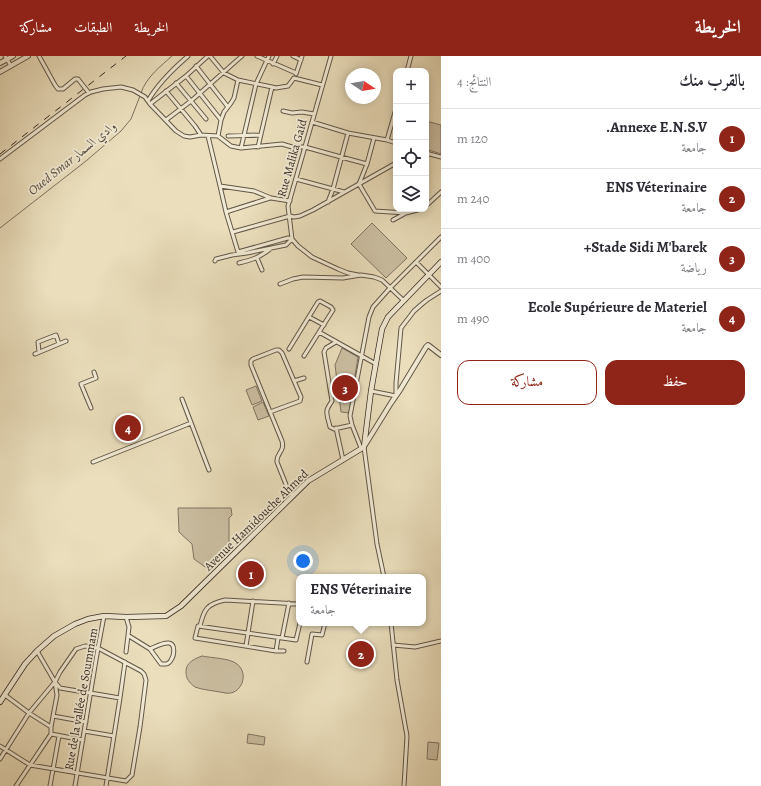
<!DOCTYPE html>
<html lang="ar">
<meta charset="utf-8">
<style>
:root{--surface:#fff;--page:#f7f7f7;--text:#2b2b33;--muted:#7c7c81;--line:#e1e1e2;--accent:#8f2418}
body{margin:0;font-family:Alegreya,Amiri,serif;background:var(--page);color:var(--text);direction:rtl}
.controls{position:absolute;right:12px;top:12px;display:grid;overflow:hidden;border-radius:8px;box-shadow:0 2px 10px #0003}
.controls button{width:36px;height:36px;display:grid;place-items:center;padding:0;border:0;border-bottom:1px solid var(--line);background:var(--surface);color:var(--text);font:20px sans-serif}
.compass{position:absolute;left:345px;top:12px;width:36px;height:36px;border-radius:50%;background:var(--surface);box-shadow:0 2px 10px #0003;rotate:102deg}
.you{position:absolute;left:303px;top:505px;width:14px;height:14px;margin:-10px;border:3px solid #fff;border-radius:50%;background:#1a73e8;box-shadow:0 0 0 6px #1a73e833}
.badge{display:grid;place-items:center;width:26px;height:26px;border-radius:50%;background:var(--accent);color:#fff;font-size:13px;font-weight:700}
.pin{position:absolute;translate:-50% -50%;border:2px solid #fff;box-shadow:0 1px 4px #0006}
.popup{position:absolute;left:296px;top:518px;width:130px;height:52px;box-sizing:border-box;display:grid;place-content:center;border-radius:8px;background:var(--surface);filter:drop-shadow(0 1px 3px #0005);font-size:13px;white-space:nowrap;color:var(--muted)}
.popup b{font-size:15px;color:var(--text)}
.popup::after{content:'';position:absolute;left:50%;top:100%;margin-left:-8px;border:8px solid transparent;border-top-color:var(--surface)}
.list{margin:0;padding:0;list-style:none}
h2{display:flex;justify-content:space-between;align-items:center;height:52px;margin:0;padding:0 16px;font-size:17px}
h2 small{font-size:13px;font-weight:400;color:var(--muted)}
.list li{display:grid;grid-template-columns:26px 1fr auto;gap:12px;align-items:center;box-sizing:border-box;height:60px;padding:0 16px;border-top:1px solid var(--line)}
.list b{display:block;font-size:15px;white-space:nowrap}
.list p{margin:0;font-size:13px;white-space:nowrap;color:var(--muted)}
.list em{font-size:13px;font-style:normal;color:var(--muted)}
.actions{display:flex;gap:8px;padding:12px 16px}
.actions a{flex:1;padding:9px 0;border:1px solid var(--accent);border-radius:12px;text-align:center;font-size:14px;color:var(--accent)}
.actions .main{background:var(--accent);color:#fff}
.icon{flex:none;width:22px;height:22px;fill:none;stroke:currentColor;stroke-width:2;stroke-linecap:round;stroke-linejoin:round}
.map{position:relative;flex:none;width:441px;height:730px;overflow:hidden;direction:ltr}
header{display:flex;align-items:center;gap:24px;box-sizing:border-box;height:56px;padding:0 20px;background:var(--accent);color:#fff}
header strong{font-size:19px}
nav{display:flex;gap:22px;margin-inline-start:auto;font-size:14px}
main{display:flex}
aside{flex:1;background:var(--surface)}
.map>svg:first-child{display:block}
.green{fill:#cbbfa2;stroke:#807462}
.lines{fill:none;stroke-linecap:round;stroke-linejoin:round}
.stream{stroke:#7c7060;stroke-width:1}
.minor-casing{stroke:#625649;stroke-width:5}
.tertiary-casing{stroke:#625649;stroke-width:6}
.secondary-casing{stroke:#352923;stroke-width:6}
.minor{stroke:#f1ead3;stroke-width:3}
.tertiary{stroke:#f1ead3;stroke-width:4}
.secondary{stroke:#f1ead3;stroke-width:4.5}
.rail{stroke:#352923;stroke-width:1;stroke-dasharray:7 7;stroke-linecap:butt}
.labels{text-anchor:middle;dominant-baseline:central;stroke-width:3.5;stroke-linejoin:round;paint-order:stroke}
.street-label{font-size:12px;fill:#352923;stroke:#f1ead3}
.water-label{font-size:13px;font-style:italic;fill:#594d41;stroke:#f1ead3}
</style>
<header>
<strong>الخريطة</strong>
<nav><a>الخريطة</a><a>الطبقات</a><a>مشاركة</a></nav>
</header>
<main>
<aside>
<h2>بالقرب منك<small>النتائج: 4</small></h2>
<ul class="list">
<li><span class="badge">1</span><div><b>Annexe E.N.S.V.</b><p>جامعة</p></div><em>120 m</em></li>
<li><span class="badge">2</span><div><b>ENS Véterinaire</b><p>جامعة</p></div><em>240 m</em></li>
<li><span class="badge">3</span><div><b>Stade Sidi M'barek+</b><p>رياضة</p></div><em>400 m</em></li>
<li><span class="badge">4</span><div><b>Ecole Supérieure de Materiel</b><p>جامعة</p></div><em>490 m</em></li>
</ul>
<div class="actions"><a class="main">حفظ</a><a>مشاركة</a></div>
</aside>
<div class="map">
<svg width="441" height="730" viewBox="0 0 441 730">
<rect width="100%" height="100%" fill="#eadebc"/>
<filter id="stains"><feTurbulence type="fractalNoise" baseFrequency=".005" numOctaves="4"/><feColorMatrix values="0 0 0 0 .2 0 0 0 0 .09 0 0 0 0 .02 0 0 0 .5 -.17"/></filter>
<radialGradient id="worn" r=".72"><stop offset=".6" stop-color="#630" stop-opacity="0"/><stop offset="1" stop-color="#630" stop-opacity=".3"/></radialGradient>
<!-- green -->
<path class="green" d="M426,65L441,69V98L426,93Z
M372,167L407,202L386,222L351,188Z
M342,292L358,301L349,357L341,356L335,309Z
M256,330L262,345L252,349L246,334Z
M263,346L269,360L258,364L253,351Z
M178,452H231L232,459L229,462V494L208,513L194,503L192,488L179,476Z
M202,600C211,602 230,602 237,608C250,618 241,640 225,637C216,635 203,634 195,631C191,628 189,626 187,622C183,609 191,604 202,600Z
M248,678L265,681L264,689L247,687Z
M428,686L439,687L437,704L427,703Z"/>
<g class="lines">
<!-- stream -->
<path class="stream" d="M141,37C146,21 161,10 172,0
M0,172L86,105L121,75L131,63L140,40"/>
<!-- minor casing -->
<g class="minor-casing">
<path id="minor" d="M5,0L11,10
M39,0L55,29L58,33H63L75,23H78L89,37
M210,0L224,17L238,24L272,31L276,32L288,30L294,22L322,29
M257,0L296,17
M293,0L301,4
M331,0L288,150L292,183L298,190L312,201L338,213L348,217L358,219
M273,8L277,0
M196,10L210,28L228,51
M407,15L411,0
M296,18L302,0
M186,20L221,64
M176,27L206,63
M166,35L195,70L201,79L218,80L231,90L241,92L282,88L292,91H305L341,101L367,108
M148,45C158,27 173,13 188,0
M150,48L186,20L208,0
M283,55L292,57L302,56L314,58
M166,64L191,45L242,0
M312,66L348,77L387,84L396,87
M208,80L220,130
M218,80L221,64L224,56L231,47L234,42L238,24
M228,80L260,79
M374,82L367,108L359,128L375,155L406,157L421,153
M387,84L396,53
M258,91L272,31
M241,92L256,28L269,0
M426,97L441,101
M0,103L85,39L91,36L103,33L121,31L133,34L145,41L150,48L176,75L184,80L190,81L201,79
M296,123L333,133L344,136
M290,145L271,142L254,135L220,130L226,156L238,196L288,182L292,183
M328,146L333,133L348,77
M426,150L441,136
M226,156L270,142
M393,164L404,158
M233,176L290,160L294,161L300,160L313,154L396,107
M257,202L262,214
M215,205L216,203L232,199L247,197L286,189L292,183
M416,206L441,231
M239,207C251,204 259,202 270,193
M280,228L293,223L303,221L343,222L361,219L374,221L382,224L403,244
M309,261L324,269
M319,276L376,308
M336,286L326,292L324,296L332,345C330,348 328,351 327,354C326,359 329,366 330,371L334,373L352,369L350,360L369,261L373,251L390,232L441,181
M289,293L318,246L320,245L331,251L333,254L304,300
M39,296L38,286L56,279L59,288
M35,298L66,285
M294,325L304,322
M371,335L396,340V327L401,272L414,255L422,248L427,244L441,235
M182,343L209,414
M91,352L81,328L96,322L94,316
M270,356L300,345L301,341L282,297L279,294H276L253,303L251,305V309L282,385C285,396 276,397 277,406L287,431L293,440
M352,369L361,392
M336,372L343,404
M364,391L377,488L384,521
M93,406L191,367
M391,567L397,624L407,680L404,730
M200,570C204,553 207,548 225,544L299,548
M129,580L150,593L161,608H166C168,608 171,605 171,604C174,600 176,588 169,587C163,586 155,591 150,593
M282,582L289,547
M393,589L415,591L441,585
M246,590L253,545
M37,595L55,626L60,632L120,642
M276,595L278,582
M284,595H276L195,582L198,570L296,584L300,567
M126,596L129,571L126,561
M307,606L312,578L322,579L325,567
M5,639L29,657L51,671
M53,660L86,666
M84,675L114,680
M51,678L83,684
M0,690L30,709L126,725
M0,703L29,657L54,627
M16,730L51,678V671L57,639L55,626L60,616L76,593L85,590L98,592L141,615L144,618L146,624L140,671L132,719L126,725
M50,730L59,680
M75,730L98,592L104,560
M106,730L120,642L125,606"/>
</g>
<!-- tertiary casing -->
<g class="tertiary-casing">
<path id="tertiary" d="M0,7L13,0
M0,16L28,0
M365,389L391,347L400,334L426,291L428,289L441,299"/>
</g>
<!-- secondary casing -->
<g class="secondary-casing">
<path id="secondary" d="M0,646L25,608L37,595L54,580L75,568L88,563L104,560L126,561L166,560L181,550L308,425L364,391L371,335L382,273L388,261L441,206"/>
</g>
<!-- minor -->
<use href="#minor" class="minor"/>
<!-- tertiary -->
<use href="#tertiary" class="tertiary"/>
<!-- secondary -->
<use href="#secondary" class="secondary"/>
<!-- rail -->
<path class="rail" d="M0,98L126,0"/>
</g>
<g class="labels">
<!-- street labels -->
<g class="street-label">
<text transform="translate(292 102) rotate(-74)">Rue Malika Gaïd</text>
<text transform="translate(256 464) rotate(-44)">Avenue Hamidouche Ahmed</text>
<text transform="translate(81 643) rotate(-80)">Rue de la vallée de Soummam</text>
</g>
<!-- water labels -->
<g class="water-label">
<text transform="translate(72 102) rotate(-39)">Oued Smar وادي السمار</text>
</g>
</g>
<rect width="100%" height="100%" filter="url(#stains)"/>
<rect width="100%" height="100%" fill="url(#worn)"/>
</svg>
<div class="controls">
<button>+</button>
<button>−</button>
<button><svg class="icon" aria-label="locate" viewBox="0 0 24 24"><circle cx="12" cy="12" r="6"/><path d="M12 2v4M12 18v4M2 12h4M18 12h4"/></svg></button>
<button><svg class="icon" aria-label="layers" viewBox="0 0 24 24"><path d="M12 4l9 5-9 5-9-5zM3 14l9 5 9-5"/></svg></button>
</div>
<svg class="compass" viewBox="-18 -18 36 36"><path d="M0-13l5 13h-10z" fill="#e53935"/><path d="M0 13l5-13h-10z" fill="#7c7c81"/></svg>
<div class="you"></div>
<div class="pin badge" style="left:251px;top:518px">1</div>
<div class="pin badge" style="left:361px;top:598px">2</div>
<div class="popup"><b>ENS Véterinaire</b>جامعة</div>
<div class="pin badge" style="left:345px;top:332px">3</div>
<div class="pin badge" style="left:128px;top:372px">4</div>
</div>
</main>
